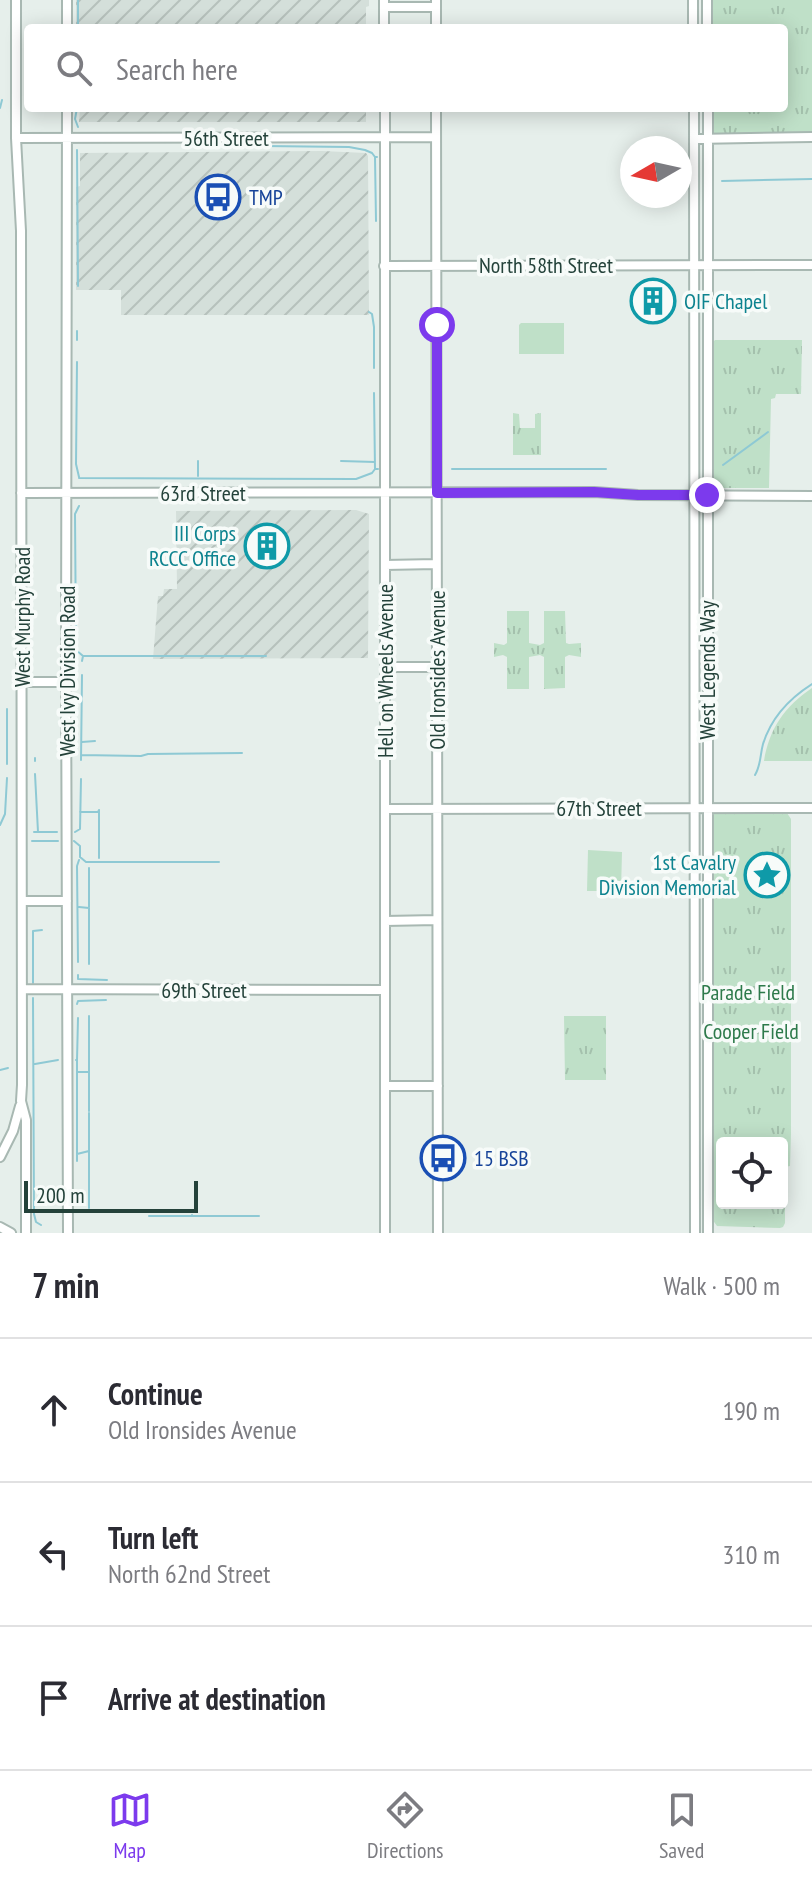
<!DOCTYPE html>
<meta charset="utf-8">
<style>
:root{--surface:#fff;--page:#f7f7f7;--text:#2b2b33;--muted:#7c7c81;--line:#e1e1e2;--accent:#7c3aed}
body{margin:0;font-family:"PT Sans Narrow",sans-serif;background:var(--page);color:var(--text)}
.controls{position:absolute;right:24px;bottom:24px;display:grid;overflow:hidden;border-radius:8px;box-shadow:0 4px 20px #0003}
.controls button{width:72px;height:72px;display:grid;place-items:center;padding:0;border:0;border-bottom:2px solid var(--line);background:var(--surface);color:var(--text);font:40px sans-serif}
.compass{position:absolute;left:620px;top:136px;width:72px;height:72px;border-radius:50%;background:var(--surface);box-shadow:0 4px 20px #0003;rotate:261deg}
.scale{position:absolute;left:24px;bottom:20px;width:174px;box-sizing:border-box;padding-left:8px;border:4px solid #24423a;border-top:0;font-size:22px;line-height:28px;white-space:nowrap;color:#24423a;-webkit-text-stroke:6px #f7fbf9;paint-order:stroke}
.stop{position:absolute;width:24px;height:24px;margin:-18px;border:6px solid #7c3aed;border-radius:50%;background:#fff}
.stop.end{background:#7c3aed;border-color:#fff;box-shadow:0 2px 8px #0008}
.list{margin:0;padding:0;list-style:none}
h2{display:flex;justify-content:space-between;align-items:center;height:104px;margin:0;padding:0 32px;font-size:34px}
h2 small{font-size:26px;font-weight:400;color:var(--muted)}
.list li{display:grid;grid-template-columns:52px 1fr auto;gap:24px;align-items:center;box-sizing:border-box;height:144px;padding:0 32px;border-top:2px solid var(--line)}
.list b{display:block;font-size:30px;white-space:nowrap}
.list p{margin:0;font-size:26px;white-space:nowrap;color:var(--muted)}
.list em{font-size:26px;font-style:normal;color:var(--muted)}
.icon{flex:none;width:44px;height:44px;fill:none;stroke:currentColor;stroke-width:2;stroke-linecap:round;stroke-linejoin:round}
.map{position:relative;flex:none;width:812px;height:1233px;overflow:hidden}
.search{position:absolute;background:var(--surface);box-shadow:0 4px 20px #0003;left:24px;right:24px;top:24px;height:88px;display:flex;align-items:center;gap:20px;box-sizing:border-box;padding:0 28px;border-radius:8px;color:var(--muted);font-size:30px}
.sheet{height:536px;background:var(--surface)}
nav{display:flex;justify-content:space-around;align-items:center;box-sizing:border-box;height:112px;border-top:2px solid var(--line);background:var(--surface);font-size:22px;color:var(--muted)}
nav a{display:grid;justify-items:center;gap:4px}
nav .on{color:var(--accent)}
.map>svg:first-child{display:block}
.industrial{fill:url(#industrial-furrows)}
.grass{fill:#bfe0c8}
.park{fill:url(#park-tufts);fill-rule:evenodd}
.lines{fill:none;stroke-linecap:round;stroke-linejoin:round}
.stream{stroke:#8ec9d4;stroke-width:2}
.minor-casing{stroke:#a8b8b2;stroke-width:12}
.minor{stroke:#fff;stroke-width:8}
.route{stroke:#7c3aed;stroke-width:10}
.labels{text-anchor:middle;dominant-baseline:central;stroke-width:7;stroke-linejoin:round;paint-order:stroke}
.street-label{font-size:22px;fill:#24423a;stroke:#f7fbf9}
.transit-label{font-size:22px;fill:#164399;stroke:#f7fbf9;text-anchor:start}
.culture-label{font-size:22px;fill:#0d838f;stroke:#f7fbf9;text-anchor:end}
.park-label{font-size:22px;fill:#2d7a4b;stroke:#f7fbf9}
</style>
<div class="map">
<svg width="812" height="1233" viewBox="0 0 812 1233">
<defs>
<pattern id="industrial-furrows" width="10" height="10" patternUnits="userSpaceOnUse" patternTransform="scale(2)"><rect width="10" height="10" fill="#d4dfda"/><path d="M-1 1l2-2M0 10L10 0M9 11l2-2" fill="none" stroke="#b6c1bc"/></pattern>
<pattern id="park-tufts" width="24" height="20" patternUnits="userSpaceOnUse" patternTransform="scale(2)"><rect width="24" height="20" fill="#bfe0c8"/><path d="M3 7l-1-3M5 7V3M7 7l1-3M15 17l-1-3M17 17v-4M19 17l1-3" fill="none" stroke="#a4c1ad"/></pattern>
</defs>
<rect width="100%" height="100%" fill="#e6efeb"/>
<!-- industrial -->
<path class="industrial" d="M76,0H369V6L366,7V28H76Z
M80,108H366V122H79Z
M322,151L366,153L368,156L369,315H121V290H76V187L80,186V153Z
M356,510L369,514L368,658L153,659L158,596H163L164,589H177L176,511Z"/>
<!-- grass -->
<path class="grass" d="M521,323H564V354H519V325Z
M588,850L622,852L621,891H587Z"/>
<!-- park -->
<path class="park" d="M710,0H812V134H713L711,131L710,108H784V28H710Z
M715,340H802L801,394H776L775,398L771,399L769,488H720L713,482L712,343Z
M513,413L519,414L520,428H535V414L541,413V455H513Z
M507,611H529V643L540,645L544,643V611H565L566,643L569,644L581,643V657L569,655L565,657V688L544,689V657L540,655L529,657V689H507V657L503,655L494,657V643L504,645L507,643Z
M812,688V761H764C769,729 785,706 812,688Z
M718,812H782L787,813L791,819V1134L790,1166L785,1167V1223L783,1227L780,1228L717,1226L712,1219L711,821L714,814ZM722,1143H782V1203H722Z
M564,1016H606V1080H565Z"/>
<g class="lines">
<!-- stream -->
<path class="stream" d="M78,0V28
M0,108L2,100
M77,108L75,119L78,127
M264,146L349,147L365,150L372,153L375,157
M77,150L78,286
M722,181L812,179
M376,221L375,157H377
M369,312L372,314L374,327V368
M77,331V340
M77,362L76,464L79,477
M374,393L375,469H378
M341,461L375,462
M723,465L768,432
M452,469H606
M198,476V461
M79,478L356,479L372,473L375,469
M79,506L75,514L76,650L83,656
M82,661L83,656H266
M7,709V764
M82,742L95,741
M81,755L141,756L148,754L242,753
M81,760L82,675
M35,761V758
M35,774L38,832
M755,775C761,765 760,755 763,744C771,718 790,698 812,684
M80,812H98L99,810V858
M0,825L5,814L7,778
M34,832H57
M75,832L80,829L81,779
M32,841H58
M74,841L80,846V857L86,862H219
M89,868V907
M79,907L89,908V964
M78,962L77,866L79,860
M78,975V979L107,980
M33,983V931L42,930
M33,998L34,1214L36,1222L41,1225
M77,1004L78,1001L106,1000
M89,1016V1072
M76,1060H77L78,1018
M35,1064L58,1060
M0,1070L8,1068
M77,1072H89V1111
M89,1151V1113
M77,1154L89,1151V1208
M77,1161V1060
M149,1216H192V1215
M192,1216H259"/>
<!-- minor casing -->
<g class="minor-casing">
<path id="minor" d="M16,0V138L21,231L22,1085L21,1101L26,1120V1233
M67,0V28
M384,0V28
M436,0V28
M693,0V28
M707,0V28
M384,7H436
M67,108L66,668L68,1233
M385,108V1233
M436,108L438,1233
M694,108L695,1233
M16,138L436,137
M694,139L812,137
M384,266L812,265
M21,493L594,492L638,495L812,496
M385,565L436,564
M385,667H437
M22,682H66
M385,809L812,808
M22,901H67
M385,921L437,920
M22,989L385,990
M386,1086H438
M0,1157L13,1131L20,1106
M0,1227L11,1233
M708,1233V108"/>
</g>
<!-- minor -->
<use href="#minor" class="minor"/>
</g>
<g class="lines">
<!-- route -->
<path class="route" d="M437,325V493L594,492L638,495H707"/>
</g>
<!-- icons -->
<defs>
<g id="bus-ring" transform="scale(2.3)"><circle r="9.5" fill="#f7fbf9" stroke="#1a4fb4" stroke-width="1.5"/><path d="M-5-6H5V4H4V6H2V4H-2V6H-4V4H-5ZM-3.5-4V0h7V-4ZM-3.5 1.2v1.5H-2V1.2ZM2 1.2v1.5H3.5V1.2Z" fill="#1a4fb4"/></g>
<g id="building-ring" transform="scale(2.3)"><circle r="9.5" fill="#f7fbf9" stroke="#0f9aa8" stroke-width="1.5"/><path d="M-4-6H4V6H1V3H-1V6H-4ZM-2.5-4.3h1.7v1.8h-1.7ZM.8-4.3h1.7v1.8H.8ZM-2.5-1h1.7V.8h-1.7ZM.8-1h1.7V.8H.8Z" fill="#0f9aa8"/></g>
<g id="sight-ring" transform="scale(2.3)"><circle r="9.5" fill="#f7fbf9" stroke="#0f9aa8" stroke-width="1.5"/><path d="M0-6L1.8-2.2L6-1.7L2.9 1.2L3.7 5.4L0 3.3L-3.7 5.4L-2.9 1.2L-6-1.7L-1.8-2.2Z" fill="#0f9aa8"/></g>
</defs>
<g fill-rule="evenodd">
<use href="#bus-ring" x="218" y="197"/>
<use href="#building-ring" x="653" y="301"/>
<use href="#building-ring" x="267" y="546"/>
<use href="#sight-ring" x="767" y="875"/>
<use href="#bus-ring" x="443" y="1158"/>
</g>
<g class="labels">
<!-- street labels -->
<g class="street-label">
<text x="226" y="138">56th Street</text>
<text x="546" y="265">North 58th Street</text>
<text x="203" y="493">63rd Street</text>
<text transform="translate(22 617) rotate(-90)">West Murphy Road</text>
<text transform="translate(437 670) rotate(-90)">Old Ironsides Avenue</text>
<text transform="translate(707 670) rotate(-90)">West Legends Way</text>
<text transform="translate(67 671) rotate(-90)">West Ivy Division Road</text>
<text transform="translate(385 671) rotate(-90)">Hell on Wheels Avenue</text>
<text x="599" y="808">67th Street</text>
<text x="204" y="990">69th Street</text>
</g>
<!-- transit labels -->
<g class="transit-label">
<text x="249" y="197">TMP</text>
<text x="474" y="1158">15 BSB</text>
</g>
<!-- culture labels -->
<g class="culture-label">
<text x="684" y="301" text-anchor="start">OIF Chapel</text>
<text x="236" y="533">III Corps<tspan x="236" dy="25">RCCC Office</tspan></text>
<text x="736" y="862">1st Cavalry<tspan x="736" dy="25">Division Memorial</tspan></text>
</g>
<!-- park labels -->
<g class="park-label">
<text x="748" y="992">Parade Field</text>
<text x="751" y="1031">Cooper Field</text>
</g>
</g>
</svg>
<div class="controls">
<button><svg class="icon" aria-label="locate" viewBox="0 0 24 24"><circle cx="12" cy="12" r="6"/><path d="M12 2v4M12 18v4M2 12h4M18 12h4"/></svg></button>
</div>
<svg class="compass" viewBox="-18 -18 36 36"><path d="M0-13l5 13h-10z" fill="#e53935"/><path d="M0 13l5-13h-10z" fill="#7c7c81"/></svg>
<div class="scale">200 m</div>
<div class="stop" style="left:437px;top:325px"></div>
<div class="stop end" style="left:707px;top:495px"></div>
<div class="search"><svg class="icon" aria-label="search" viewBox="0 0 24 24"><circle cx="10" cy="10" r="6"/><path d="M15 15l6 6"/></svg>Search here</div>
</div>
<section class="sheet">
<h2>7 min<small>Walk · 500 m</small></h2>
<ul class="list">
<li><svg class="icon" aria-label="ahead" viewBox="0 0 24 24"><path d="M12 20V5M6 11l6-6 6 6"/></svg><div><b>Continue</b><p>Old Ironsides Avenue</p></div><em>190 m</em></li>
<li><svg class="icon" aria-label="left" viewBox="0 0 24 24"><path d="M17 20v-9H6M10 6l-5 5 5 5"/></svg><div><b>Turn left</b><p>North 62nd Street</p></div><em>310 m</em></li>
<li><svg class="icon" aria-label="arrive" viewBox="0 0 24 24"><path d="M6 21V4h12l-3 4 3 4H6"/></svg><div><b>Arrive at destination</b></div></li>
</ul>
</section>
<nav>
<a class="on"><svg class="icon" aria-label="map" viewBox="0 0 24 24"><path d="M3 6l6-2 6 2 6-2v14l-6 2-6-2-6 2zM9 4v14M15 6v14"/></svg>Map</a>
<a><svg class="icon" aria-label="directions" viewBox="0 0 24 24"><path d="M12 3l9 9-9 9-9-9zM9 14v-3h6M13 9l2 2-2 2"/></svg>Directions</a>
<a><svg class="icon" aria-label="saved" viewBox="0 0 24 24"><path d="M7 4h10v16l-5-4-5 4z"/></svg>Saved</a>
</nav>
